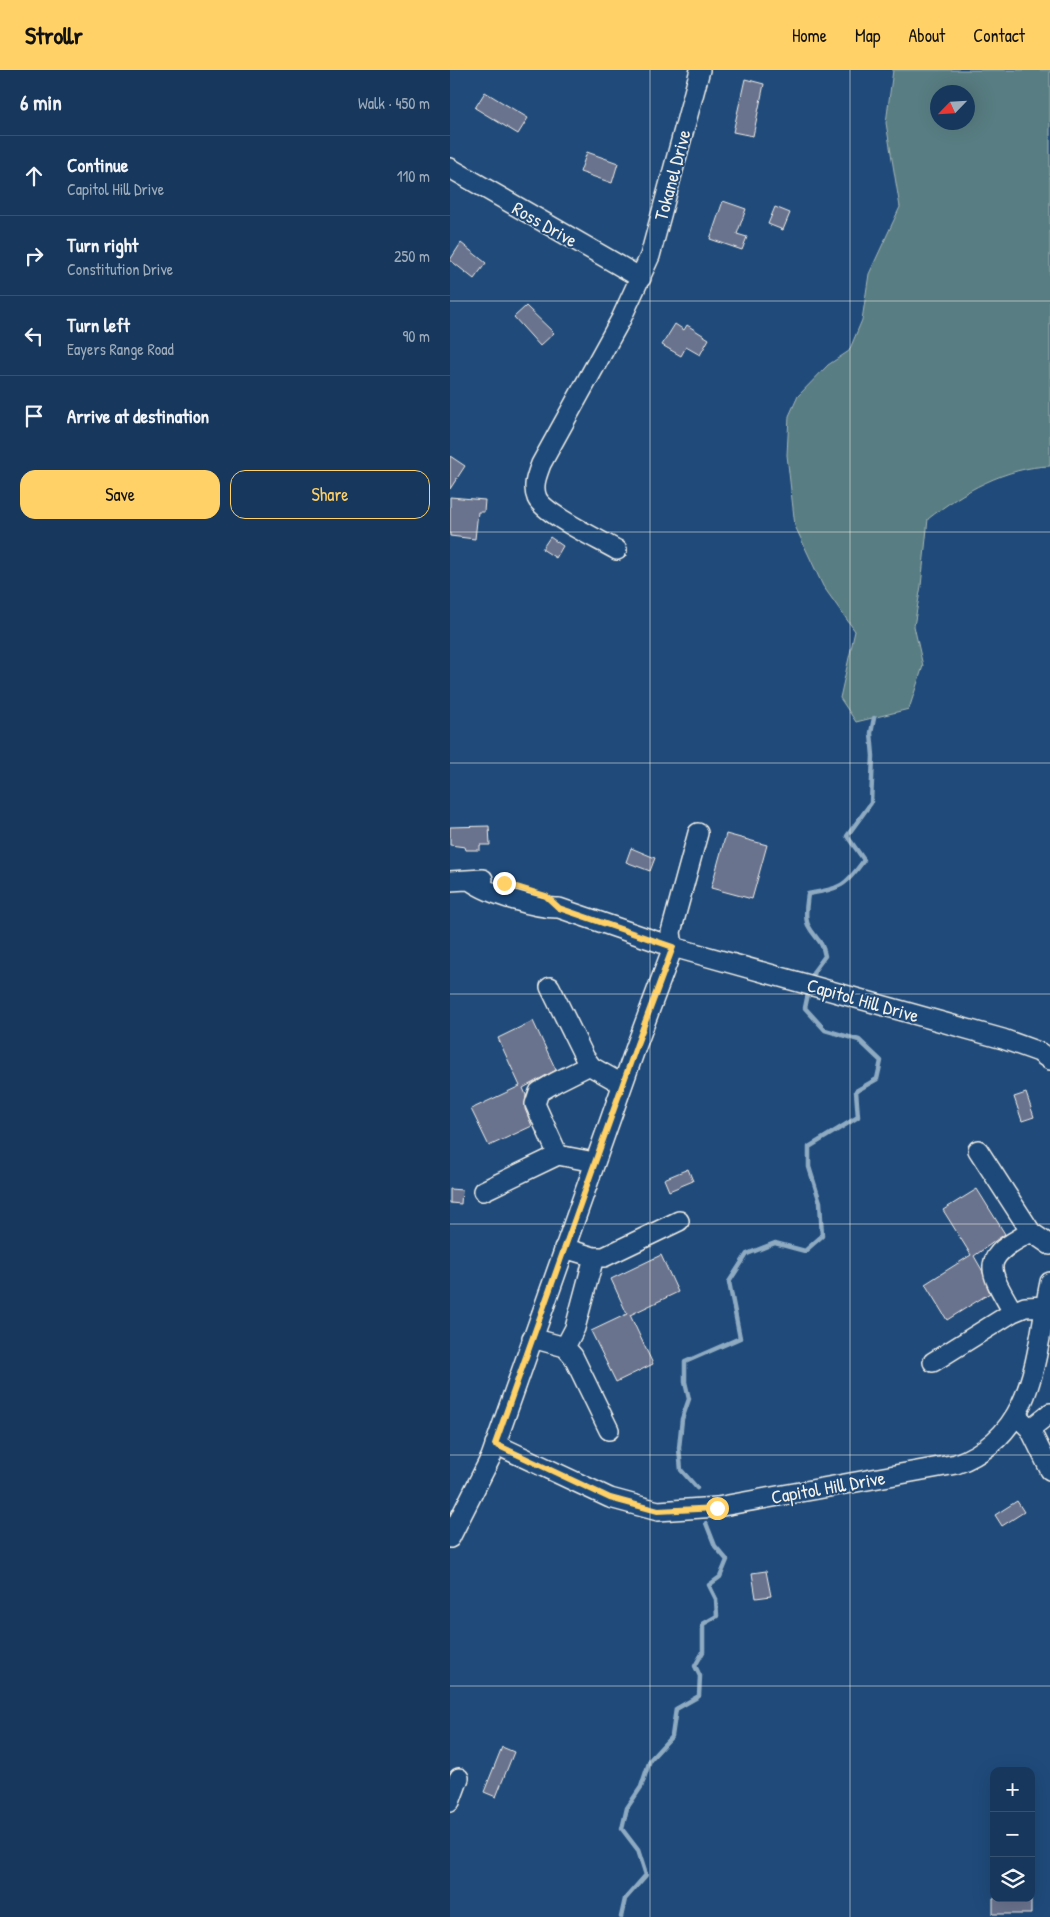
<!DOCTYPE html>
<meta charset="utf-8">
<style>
:root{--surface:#17385c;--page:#203f62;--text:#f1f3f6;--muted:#9eacbb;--line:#365272;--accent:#ffd166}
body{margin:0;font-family:"Patrick Hand",sans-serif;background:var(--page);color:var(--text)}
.controls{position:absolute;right:15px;bottom:15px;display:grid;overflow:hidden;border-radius:10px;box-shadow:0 5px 20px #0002}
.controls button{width:45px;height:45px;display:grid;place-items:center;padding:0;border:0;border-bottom:1px solid var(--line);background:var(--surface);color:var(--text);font:25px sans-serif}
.compass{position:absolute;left:480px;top:15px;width:45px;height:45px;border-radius:50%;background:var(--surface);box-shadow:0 5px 20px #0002;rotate:245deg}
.stop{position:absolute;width:15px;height:15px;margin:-11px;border:4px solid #ffd166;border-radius:50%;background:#fff}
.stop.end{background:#ffd166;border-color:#fff;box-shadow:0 1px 5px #0008}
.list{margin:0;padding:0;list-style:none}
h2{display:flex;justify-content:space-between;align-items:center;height:65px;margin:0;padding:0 20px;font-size:21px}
h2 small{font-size:16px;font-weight:400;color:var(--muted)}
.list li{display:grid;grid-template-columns:32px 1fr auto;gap:15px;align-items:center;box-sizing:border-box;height:80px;padding:0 20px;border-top:1px solid var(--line)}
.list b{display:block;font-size:19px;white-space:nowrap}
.list p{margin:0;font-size:16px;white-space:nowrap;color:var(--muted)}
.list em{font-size:16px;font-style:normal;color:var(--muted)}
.actions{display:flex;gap:10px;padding:15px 20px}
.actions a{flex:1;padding:11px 0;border:1px solid var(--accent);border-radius:15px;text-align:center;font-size:18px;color:var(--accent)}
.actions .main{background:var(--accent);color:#111}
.icon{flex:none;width:28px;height:28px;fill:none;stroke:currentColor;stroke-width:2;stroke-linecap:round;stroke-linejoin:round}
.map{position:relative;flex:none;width:600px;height:1847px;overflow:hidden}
header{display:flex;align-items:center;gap:30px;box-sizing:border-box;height:70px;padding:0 25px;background:var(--accent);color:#111}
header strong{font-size:24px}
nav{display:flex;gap:28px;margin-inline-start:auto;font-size:18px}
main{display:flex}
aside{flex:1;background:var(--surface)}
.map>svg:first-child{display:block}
.green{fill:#597d82;stroke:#a6b7b5;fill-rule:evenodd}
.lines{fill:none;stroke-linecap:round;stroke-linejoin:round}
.stream{stroke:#8fabc2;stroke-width:4.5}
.building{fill:#6b738e;stroke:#f4f1e8}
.minor-casing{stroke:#f4f1e8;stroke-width:22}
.minor{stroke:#1f4a7a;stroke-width:19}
.route{stroke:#ffd166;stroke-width:6}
.grid{fill:none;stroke:#f4f1e8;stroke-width:1;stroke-opacity:0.55}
.labels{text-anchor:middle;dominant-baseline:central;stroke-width:4;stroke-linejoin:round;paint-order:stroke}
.street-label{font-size:19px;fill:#f4f1e8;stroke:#1f4a7a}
</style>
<header>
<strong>Strollr</strong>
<nav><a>Home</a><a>Map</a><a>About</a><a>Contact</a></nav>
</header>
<main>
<aside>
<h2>6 min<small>Walk · 450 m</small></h2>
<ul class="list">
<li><svg class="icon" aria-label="ahead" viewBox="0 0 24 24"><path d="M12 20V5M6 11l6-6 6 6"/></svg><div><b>Continue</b><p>Capitol Hill Drive</p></div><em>110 m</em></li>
<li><svg class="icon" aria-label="right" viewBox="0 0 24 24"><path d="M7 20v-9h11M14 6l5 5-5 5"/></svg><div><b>Turn right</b><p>Constitution Drive</p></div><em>250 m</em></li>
<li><svg class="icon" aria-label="left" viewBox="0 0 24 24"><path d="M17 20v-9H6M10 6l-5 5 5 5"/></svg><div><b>Turn left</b><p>Eayers Range Road</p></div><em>90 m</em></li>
<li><svg class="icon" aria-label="arrive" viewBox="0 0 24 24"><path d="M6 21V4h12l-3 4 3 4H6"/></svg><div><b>Arrive at destination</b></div></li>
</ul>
<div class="actions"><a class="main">Save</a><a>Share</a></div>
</aside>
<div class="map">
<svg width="600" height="1847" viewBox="0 0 600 1847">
<rect width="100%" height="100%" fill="#1f4a7a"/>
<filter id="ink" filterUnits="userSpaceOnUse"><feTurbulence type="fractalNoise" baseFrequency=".02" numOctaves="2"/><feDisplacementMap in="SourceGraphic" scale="10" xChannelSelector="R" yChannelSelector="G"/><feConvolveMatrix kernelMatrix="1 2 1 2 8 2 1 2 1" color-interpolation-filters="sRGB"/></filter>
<g filter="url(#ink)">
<!-- green -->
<path class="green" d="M443,0H600V396C556,397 512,422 478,449L471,516L464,556L473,596L459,639L406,652L390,628L405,561L373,516L345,456L337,385L339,346L348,326L378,295L399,281L412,250L419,204L450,137L436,53ZM488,22H518V52H488Z"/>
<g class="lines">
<!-- stream -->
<path class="stream" d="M361,911L364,901L375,886C372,869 365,869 358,855C354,846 357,833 358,824C391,818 395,817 414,790L397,766L421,733L423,686L421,663L424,648
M247,1418L231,1400L229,1378L232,1349L239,1329L235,1312V1292L290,1268L279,1212L297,1184L325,1173L355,1181L372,1166L370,1132L359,1097V1077L408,1047L406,1021L427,1009L431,991L409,970L375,960L355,938L359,919
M171,1847L175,1829L196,1805L188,1780L172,1759L177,1738L191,1717L200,1690L222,1666L226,1639L249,1626L250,1606L245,1596L253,1582V1554L267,1546L266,1529L259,1515L270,1507L277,1490L265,1476L256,1453"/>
</g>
<!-- building -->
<path class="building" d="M295,9L314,14L303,66L283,62Z
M35,22L78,48L68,64L25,38Z
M137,82L168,93L162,113L130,102Z
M273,131L296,139L287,164L297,167L292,180L260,169Z
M325,137L340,143L333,160L318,154Z
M11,173L36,193L24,209L0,190Z
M76,236L104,263L90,276L64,247Z
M225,254L234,260L237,255L259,269L250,285L236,277L231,286L212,275Z
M0,386L15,396L0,419Z
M0,427L35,430L34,442H28L25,469L0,466Z
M100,467L113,476L106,488L92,479Z
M39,756L40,775H30V780H16L15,777L0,775V757Z
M276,764L317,775L302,829L261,818Z
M181,778L205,788L200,801L176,792Z
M83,951L106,1000L73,1018L76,1025L75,1039L82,1056L39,1076L21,1039L70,1016L48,968Z
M576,1023L584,1047L572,1051L564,1027Z
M238,1099L243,1111L219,1121L214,1109Z
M0,1119L12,1120L11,1134L0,1133Z
M527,1119L555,1164L524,1186L532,1200L540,1223L497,1250L475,1214L521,1185L493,1140Z
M211,1185L228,1222L180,1245L203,1294L166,1312L141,1261L177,1244L161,1209Z
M567,1431L574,1442L552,1456L545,1445Z
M316,1501L321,1526L306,1528L302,1503Z
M52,1677L64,1682L46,1727L34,1722Z
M543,1828H581V1844H543Z"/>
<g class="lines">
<!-- minor casing -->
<g class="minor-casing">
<path id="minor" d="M0,98L191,208
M167,480C150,470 94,444 87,428C82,416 87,405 91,394L171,249L200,186L250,0
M0,811L33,809
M21,811C39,824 87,839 109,838L223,877L553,969L589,982L600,990
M100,917L135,988L142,997L172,1014
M140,995L106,1012L89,1022L85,1034L108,1085L144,1092
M528,1080L581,1162
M33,1121L108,1085
M114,1178L144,1187H154L229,1151
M563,1242C536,1196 531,1188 581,1162L600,1175
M82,1268L115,1277L123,1286L159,1360
M115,1277L125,1258L144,1187
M483,1292L563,1242L575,1237L596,1236
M566,1345L580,1359L600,1400
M580,1359L600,1343
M45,1374L160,1428L208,1441L267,1437L506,1394C587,1364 585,1283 600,1212
M0,1468L41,1387L187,974L223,877L221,862L248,763
M0,1732L9,1708"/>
</g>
<!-- minor -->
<use href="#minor" class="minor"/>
</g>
</g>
<g class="lines" filter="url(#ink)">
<!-- route -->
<path class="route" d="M54,813L96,826L109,838L223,877L187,974L45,1374L160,1428L208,1441L267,1438"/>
</g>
<!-- grid -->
<path class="grid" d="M200,0V1847M400,0V1847M0,231H600M0,462H600M0,693H600M0,924H600M0,1154H600M0,1385H600M0,1616H600"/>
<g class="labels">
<!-- street labels -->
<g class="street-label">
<text transform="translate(222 105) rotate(-75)">Tokanel Drive</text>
<text transform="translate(95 154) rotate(30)">Ross Drive</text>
<text transform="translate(413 930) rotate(16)">Capitol Hill Drive</text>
<text transform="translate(378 1417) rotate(-10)">Capitol Hill Drive</text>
</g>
</g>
</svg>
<div class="controls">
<button>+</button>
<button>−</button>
<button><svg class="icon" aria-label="layers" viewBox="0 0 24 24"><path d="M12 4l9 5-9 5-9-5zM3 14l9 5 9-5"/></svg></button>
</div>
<svg class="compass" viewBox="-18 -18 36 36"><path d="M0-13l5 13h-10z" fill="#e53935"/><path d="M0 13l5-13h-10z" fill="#9eacbb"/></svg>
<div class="stop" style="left:267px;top:1438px"></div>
<div class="stop end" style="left:54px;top:813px"></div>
</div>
</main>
